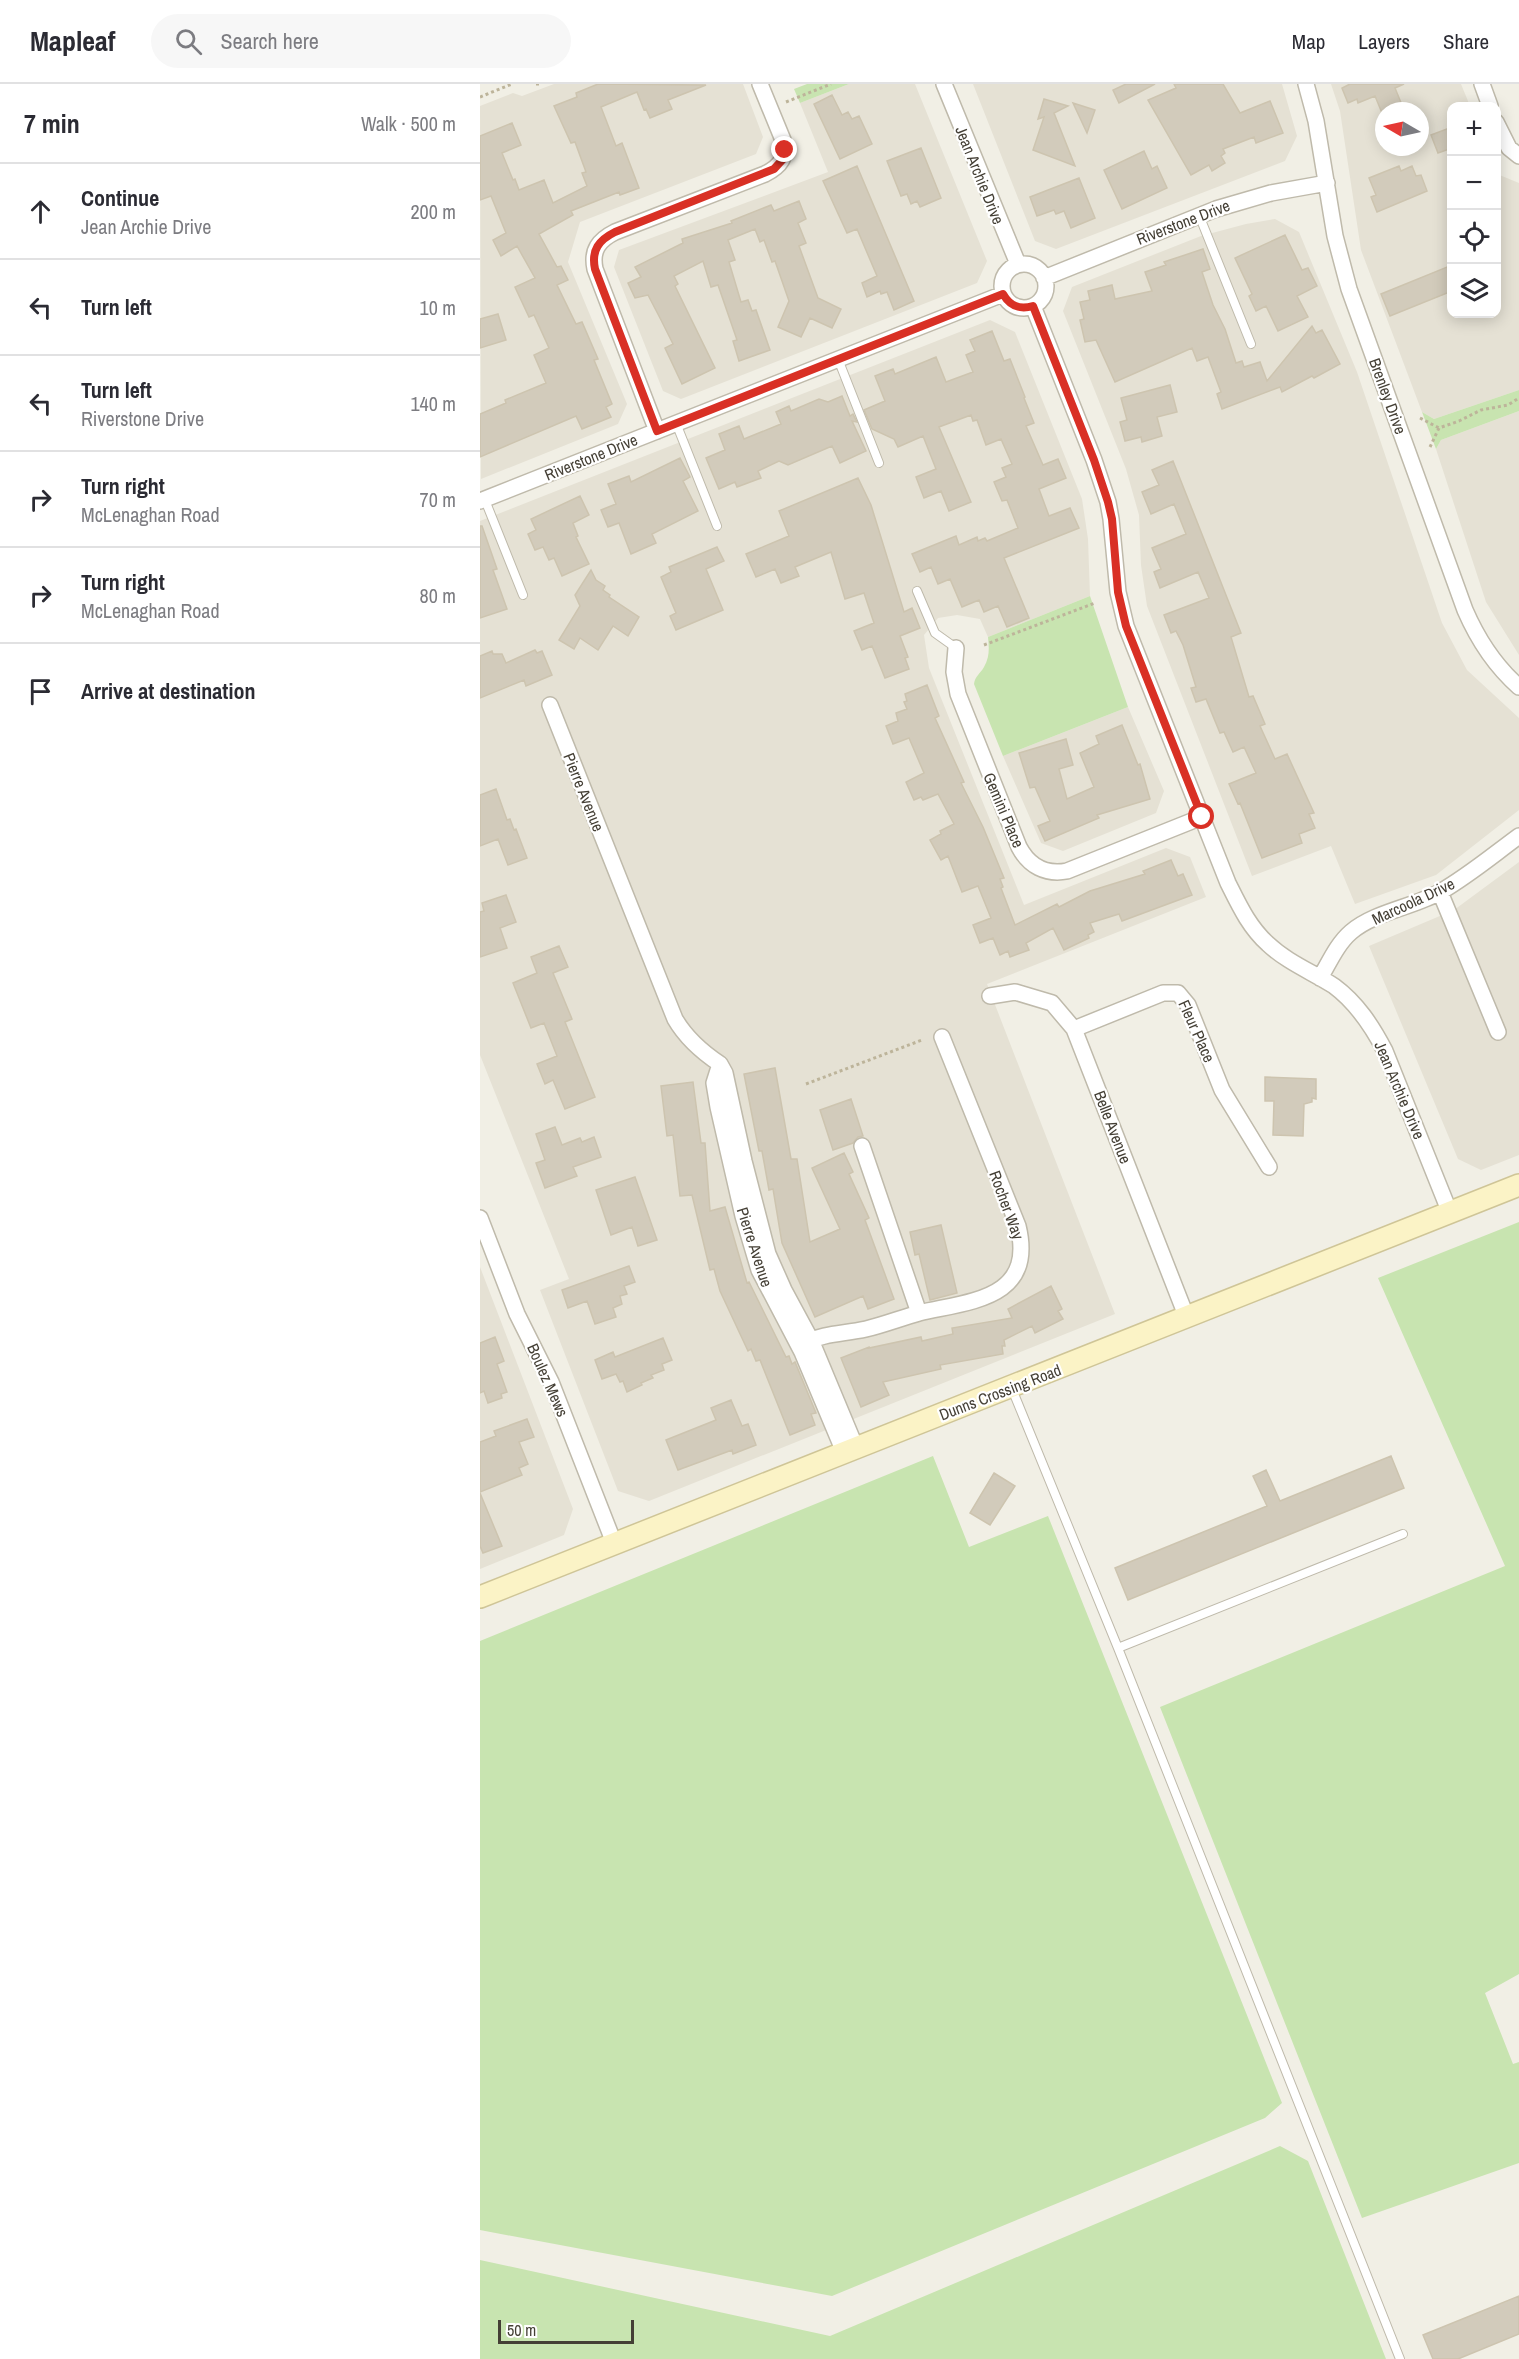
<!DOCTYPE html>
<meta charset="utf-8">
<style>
:root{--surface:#fff;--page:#f7f7f7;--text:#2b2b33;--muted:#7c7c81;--line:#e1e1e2}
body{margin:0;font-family:"Archivo Narrow",sans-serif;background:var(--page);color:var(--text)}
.controls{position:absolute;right:18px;top:18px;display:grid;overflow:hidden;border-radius:12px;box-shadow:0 3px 15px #0003}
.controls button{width:54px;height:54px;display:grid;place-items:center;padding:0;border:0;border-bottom:2px solid var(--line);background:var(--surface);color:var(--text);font:30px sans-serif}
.compass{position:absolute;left:895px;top:18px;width:54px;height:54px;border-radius:50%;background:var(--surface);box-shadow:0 3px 15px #0003;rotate:279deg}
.scale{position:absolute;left:18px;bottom:15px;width:136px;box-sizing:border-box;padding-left:6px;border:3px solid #443f35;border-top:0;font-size:16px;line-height:21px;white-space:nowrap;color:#443f35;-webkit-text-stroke:4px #fff;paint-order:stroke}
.stop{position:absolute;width:18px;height:18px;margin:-14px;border:4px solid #d93025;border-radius:50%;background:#fff}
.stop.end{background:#d93025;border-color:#fff;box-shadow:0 2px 6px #0008}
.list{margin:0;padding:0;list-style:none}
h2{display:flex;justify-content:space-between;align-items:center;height:78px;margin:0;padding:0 24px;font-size:26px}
h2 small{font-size:20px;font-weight:400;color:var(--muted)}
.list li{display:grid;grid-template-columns:39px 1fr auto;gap:18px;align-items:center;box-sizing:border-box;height:96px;padding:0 24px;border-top:2px solid var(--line)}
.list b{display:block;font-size:22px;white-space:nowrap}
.list p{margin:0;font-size:20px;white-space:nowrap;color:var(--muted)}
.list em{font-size:20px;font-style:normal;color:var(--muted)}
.icon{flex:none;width:33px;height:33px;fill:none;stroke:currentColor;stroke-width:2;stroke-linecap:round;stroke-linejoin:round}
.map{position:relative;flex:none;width:1039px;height:2275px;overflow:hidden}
header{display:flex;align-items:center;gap:36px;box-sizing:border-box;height:84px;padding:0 30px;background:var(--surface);border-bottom:2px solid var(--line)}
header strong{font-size:28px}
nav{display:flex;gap:33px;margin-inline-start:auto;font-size:21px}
.search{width:420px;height:54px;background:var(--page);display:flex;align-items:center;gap:15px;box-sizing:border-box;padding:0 21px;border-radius:33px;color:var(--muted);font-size:22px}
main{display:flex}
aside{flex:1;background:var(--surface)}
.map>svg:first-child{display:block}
.residential{fill:#e5e1d4;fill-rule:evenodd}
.green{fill:#c8e4b0}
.building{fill:#d2cbbb;stroke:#cdc4af;stroke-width:1.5}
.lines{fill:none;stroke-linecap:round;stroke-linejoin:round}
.lane-casing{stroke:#bfbaab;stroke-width:10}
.street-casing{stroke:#bfbaab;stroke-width:18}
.secondary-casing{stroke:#cfc597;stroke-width:24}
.path{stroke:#bdb49a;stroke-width:3;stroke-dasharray:3 3;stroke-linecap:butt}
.lane{stroke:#fff;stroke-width:8}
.street{stroke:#fff;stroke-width:15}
.secondary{stroke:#fbf3c6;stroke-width:21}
.route{stroke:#d93025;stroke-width:8}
.labels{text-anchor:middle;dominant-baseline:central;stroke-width:4.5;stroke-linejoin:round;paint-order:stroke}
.street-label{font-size:16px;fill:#443f35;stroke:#fff}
</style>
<header>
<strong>Mapleaf</strong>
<div class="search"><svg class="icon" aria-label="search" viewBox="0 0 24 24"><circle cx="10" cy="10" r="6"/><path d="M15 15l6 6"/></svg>Search here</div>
<nav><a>Map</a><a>Layers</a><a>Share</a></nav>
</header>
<main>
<aside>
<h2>7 min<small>Walk · 500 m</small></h2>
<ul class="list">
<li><svg class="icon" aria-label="ahead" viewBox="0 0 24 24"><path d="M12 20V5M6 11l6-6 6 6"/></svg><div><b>Continue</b><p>Jean Archie Drive</p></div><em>200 m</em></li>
<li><svg class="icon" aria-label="left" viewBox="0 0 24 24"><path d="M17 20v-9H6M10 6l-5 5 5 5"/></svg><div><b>Turn left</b></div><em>10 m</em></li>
<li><svg class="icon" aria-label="left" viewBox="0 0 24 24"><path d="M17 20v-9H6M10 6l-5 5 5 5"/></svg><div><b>Turn left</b><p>Riverstone Drive</p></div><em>140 m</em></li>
<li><svg class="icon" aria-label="right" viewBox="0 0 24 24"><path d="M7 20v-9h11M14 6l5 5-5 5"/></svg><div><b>Turn right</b><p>McLenaghan Road</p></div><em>70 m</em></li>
<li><svg class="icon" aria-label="right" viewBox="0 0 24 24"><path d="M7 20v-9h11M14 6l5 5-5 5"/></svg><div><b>Turn right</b><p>McLenaghan Road</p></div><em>80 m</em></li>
<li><svg class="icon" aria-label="arrive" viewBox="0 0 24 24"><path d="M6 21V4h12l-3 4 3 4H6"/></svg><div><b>Arrive at destination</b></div></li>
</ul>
</aside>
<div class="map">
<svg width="1039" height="2275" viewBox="0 0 1039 2275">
<rect width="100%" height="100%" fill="#f1efe5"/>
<!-- residential -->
<path class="residential" d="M74,0H263L283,53L276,70L100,138L88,178L147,320L138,340L1,395L0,22L33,9L42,12Z
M369,0H435L507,177L497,199L201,315L183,307L134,183L139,166L348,88L320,19Z
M493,0H802L817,52L805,77L576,165L555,157Z
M851,0H981L990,22H972V230H1016L1017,90L1039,99V306L954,335L942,328L881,166L860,27ZM904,27H940V63H904Z
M795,135L819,148L877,288L962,539L987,586L1039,634V726L956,791L875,820L851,762L772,792L667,522L661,481L659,431L646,385L583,227L592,203L721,152L766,140Z
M510,236L535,248L602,415L608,455L610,512L508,553L500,535L477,531L458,534L444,551L449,584L544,821L686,764L710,773L726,813L507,900L635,1230L169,1417L138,1407L60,1206L89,1195L0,971V437Z
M1039,327V571L1006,518L956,365L961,356Z
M648,623L684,707L676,729L583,767L561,759L523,672Z
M1039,778V1071L1001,1086L978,1075L889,862L974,826Z
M0,1183L93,1425L84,1451L0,1485Z"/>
<!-- green -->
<path class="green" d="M327,0H369L320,19L314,5Z
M1039,306V327L961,356L956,365L942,328L954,335Z
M610,512L648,623L523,672L494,600C495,592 500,590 504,583C510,573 509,563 508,553Z
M1039,1138V1890L1005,1909L1033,1980L1039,1978V2079L882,2134L680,1623L1025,1482L898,1194Z
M453,1372L489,1463L568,1432L802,2019L785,2034L352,2212L0,2146V1557Z
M800,2062L828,2077L906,2275H0V2176L350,2252Z"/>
<!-- building -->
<path class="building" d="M118,0L226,1L188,16L192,25L170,34L166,25L164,26L157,8L121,23L136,62L142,59L159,104L140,111L139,108L91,127L93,131L59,150L77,183L81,182L88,196L77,201L96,240L102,238L118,275L114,276L132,320L126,323L131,333L102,345L96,332L0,373V330L26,319L25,316L66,299L54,271L69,264L54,231L49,233L35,203L55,194L37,162L21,172L13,156L26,149L11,112L0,116V52L32,39L41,61L22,69L33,96L35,95L39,106L64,96L73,119L107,102L102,89L106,88L95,58L91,59L74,22L97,13L96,9Z
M646,0H675L639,19L633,6Z
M694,0H743L760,29L790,17L803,49L776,59L774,53L743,65L745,69L741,72L745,79L732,87L729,81L711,91L668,16L696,4Z
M870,0H924L915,4L922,21L902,29L895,12L878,19L877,15L868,19L862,4Z
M352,11L362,31L368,28L372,35L379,32L392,60L360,75L334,20Z
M564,15L588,22L574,29L595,82L553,66L564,33L558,35Z
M593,19L615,26L607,49Z
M972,43V64L958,69L951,51Z
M441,64L461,114L440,123L437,117L431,120L427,110L421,112L407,77Z
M664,67L672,85L677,82L687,104L642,125L624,86Z
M377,82L434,217L414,226L407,208L401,210L400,207L387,213L382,199L397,192L377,145L367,149L343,97Z
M919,82L921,87L932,82L936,92L941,91L947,107L897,128L891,113L896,111L889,94Z
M599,94L615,134L591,144L584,127L576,130L574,126L557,132L550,113Z
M319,117L326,135L318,139L326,159L319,162L338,214L361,225L352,244L330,234L321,253L298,243L309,217L295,177L292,178L284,156L280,158L275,145L248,156L255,176L249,178L261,218L268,216L272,227L276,226L290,266L259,277L253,257L257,256L238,201L231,203L223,177L194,192L198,200L195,202L235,284L202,300L185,264L193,260L180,234L168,211L155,214L148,199L161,193L155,183L203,159L202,155L252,139L251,137L291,121L294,127Z
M805,151L822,186L828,184L837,202L817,212L828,233L798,247L786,222L776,227L769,212L772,210L755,174Z
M723,165L730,185L722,188L733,221L745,245L756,279L762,277L764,283L780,278L787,297L832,242L836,249L842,246L860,280L834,294L832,292L802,308L800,303L742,325L737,310L741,308L728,273L717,277L712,264L635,298L616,256L605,258L600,236L604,235L600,218L610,216L608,207L632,201L635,215L672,207L665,188L686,181L684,178Z
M972,181V207L910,232L901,210Z
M18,230L26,256L0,264V235Z
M512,247L524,277L530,275L545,313L544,314L554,339L546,342L563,381L578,375L586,394L559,405L569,432L590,424L599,444L524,474L549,534L527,543L518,522L504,528L499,516L482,523L470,495L458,500L451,483L440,488L432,470L476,452L479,461L497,453L498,457L505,454L507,457L538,444L527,416L522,417L514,398L526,393L522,384L532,380L521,355L506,361L497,336L493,337L491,331L459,343L491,418L469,427L461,407L444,414L436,393L456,385L443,352L418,363L414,355L392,345L384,326L405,317L395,292L413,285L415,290L456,273L466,298L493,288L486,271L495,267L490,256Z
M690,301L697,328L677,333L682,352L662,358L661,353L645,357L640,338L647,336L641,314Z
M362,312L370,332L373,330L377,338L372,337L386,367L360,379L352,362L308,381L299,377L278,387L281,394L257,403L255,398L239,405L226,374L245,366L239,350L259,342L264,355L301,340L296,328L309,322L311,327L339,315L348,318Z
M200,374L210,393L203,397L218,427L172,450L176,459L151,470L139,439L128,443L121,426L136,420L128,400L149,392L151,398Z
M693,377L761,549L751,553L769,613L773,612L785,640L780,642L795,675L807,670L834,729L829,730L835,744L819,750L822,759L782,774L760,719L758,720L749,700L776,689L764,663L753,668L744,648L740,649L726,615L716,618L711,604L716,603L703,561L696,547L691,549L684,531L729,514L718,488L680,504L674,488L681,485L672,464L706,450L694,420L671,430L662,408L679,401L672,386Z
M378,394L391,421L424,528L432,524L440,544L420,552L428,573L425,574L429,585L405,594L392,562L382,566L374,547L394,539L384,509L365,515L351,468L315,483L319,492L301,499L295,485L276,493L266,470L309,452L299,427Z
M100,412L109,431L93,439L98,452L96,453L109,480L82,492L74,474L69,476L63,463L55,466L48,450L56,446L51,435Z
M0,442H2L17,485L13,486L27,525L0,534Z
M237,463L244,477L226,485L243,526L196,546L190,532L196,529L181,493L191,488L189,483Z
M111,486L116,496L125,502L123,506L130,511L129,513L159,533L148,552L133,542L118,566L100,554L94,565L79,556L100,522L95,511Z
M55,566L57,569L62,567L72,591L46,602L44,596L0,614V572L12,567L13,570H22L26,579Z
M447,601L459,632L455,634L484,698L481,699L503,743L524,794L520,795L523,803L521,804L535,841L577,820L579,823L610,807L665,790L663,787L691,776L698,792L703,790L712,811L642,837L639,830L610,839L614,848L608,851L609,854L584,866L573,844L546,859L549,866L530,873L528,867L520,871L513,854L500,859L493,841L511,834L498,802L482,808L468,772L461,776L450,756L461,750L460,747L474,740L458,710L443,716L441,713L434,716L426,698L444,689L429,654L413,660L406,642L418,637L416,629L427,625L424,618L427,617L425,610Z
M642,641L658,681L660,680L670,715L617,731L619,734L565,757L558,742L570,737L555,703L550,704L539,669L586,655L593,681L579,685L587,715L614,703L600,669L619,660L616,652Z
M16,705L27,736L30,735L34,746L36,745L47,774L28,781L18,755L0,762V711Z
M26,811L36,838L20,844L27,864L0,873V828L4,827L2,819Z
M79,862L88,883L73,889L92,935L85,938L115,1013L85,1025L73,996L65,1000L57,980L77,972L64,939L51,944L33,899L57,889L51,873Z
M295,984L311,1075H317L330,1158L360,1145L332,1084L364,1069L373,1088L369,1090L389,1134L385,1136L414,1215L388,1225L383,1212L335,1233L302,1159L293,1105L289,1106L282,1067H279L264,990Z
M785,993L836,995V1015L832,1014V1018L824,1020L823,1052L793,1051L794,1017H785Z
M213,998L221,1059H225L230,1127L245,1123L267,1199L269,1198L306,1273L309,1272L312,1280L315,1278L336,1329L331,1330L335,1341L310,1351L280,1276L276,1277L271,1265L268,1267L240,1207L234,1185L230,1186L212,1111L200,1112L193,1051L187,1052L181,1002Z
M371,1015L383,1052L378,1053L373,1059L353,1066L340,1026Z
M75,1043L82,1061L100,1054L102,1058L114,1053L121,1073L93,1083L97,1092L65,1104L56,1079L65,1076L56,1050Z
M155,1093L177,1156L158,1162L152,1143L131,1151L116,1106Z
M461,1141L477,1209L450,1216L439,1170L435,1171L430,1148Z
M149,1182L155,1198L144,1202L147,1210L140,1212L142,1220L133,1224L136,1233L115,1240L107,1217L88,1224L82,1206Z
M571,1202L582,1225L578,1227L583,1235L555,1249L552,1242L524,1256L525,1262H522L523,1270L460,1281L461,1285L403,1298L409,1311L381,1323L361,1274L389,1263V1264L441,1253L442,1257L473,1250L472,1244L532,1234L528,1225Z
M15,1253L24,1277L17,1280L27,1308L21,1310L22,1314L8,1319L4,1307L0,1309V1259Z
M183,1254L192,1276L182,1280L184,1286L171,1291L173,1294L161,1299L162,1301L147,1308L143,1297L140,1298L136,1290L122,1295L115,1276L133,1268L135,1273Z
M251,1316L262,1342L268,1340L276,1361L253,1370L252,1366L198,1386L186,1356L236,1336L231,1324Z
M47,1335L54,1353L39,1358L48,1380L39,1384L42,1391L0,1408V1358L16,1352L14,1347Z
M911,1372L924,1404L648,1516L635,1484L787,1422L773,1392L786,1386L800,1417Z
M514,1389L535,1402L510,1441L490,1429Z
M0,1409L22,1462L3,1469L0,1462Z
M1039,2212V2250L978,2275H953L943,2251Z"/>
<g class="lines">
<!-- lane casing -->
<g class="lane-casing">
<path id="lane" d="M719,131L771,260
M358,275L399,379
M196,339L237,442
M5,416L43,511
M437,507L455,549L476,564
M532,1305L638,1564L920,2275
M638,1564L923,1450"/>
</g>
<!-- street casing -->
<g class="street-casing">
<path id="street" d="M464,0L538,180
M826,0L836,37L855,152L869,205L985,526C998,556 1014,581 1039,603
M1002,0L1010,22
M1016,38L1029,64L1039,72
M522 202a22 22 0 1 1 44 0a22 22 0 1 1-44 0Z
M564,194L736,125L791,109L847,99
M553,222L614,376L628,418L631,435L638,508L646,542L748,799C759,821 769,843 788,860C807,878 832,888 854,902C877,919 892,942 905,967L970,1129
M177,347L115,185C111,166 119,156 135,148L285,90C301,82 307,73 303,56L280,0
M0,417L523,210
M476,564L474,588L478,610L539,763C549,782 566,791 587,787L722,733
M70,621L195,935C206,954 222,968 240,980
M960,808L1018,948
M840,894C849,879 857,860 871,848C894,828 934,823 960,808C988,792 1013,771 1039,752
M510,912L535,908L572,919L594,945L707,1234
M594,945L683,909H698L708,921L742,1006L789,1083
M382,1062L439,1229
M0,1134L37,1230L71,1298L134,1459
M323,1259C346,1249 363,1250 386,1245C403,1241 421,1234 439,1229C489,1217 556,1216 538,1142L462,953
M364,1368L322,1268L279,1186L263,1132L238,1023L234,999L240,980L245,989L264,1077L288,1170L304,1206L331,1256L376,1364"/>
</g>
<!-- secondary casing -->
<g class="secondary-casing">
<path id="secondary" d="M0,1513L1039,1101"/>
</g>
<!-- path -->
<path class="path" d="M56,0H62
M0,13L32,0
M306,18L351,0
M940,334L959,344
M950,363L959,344L979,337L1001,326L1028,321L1039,314
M504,561L615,519
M326,1000L442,956"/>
<!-- lane -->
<use href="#lane" class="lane"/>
<!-- street -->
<use href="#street" class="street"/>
<!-- secondary -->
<use href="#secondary" class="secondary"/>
</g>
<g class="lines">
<!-- route -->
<path class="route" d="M305,66L304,74L294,85L135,148C119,156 111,166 115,185L177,347L523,210C530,222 539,226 553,222L614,376L628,418L632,435L638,508L646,542L722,733"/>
</g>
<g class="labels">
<!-- street labels -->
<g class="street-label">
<text transform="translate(500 91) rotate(68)">Jean Archie Drive</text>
<text transform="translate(703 138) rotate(-21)">Riverstone Drive</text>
<text transform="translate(908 312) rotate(70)">Brenley Drive</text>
<text transform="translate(111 373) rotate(-22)">Riverstone Drive</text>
<text transform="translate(104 708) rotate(68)">Pierre Avenue</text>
<text transform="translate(524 726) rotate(67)">Gemini Place</text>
<text transform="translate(933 817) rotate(-25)">Marcoola Drive</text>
<text transform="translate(717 947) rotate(66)">Fleur Place</text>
<text transform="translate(920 1006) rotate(67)">Jean Archie Drive</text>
<text transform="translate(633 1043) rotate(69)">Belle Avenue</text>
<text transform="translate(527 1121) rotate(70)">Rocher Way</text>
<text transform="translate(275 1163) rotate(72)">Pierre Avenue</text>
<text transform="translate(68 1296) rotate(66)">Boulez Mews</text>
<text transform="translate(520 1308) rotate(-21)">Dunns Crossing Road</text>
</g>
</g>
</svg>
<div class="controls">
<button>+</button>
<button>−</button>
<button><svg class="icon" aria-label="locate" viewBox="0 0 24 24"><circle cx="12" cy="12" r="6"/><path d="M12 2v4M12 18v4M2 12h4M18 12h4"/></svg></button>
<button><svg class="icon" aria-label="layers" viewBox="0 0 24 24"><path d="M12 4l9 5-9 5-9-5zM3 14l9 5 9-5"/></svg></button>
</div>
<svg class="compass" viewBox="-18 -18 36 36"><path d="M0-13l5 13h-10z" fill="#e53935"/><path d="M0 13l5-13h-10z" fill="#7c7c81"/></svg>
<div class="scale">50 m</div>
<div class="stop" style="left:722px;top:733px"></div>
<div class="stop end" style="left:305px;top:66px"></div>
</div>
</main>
